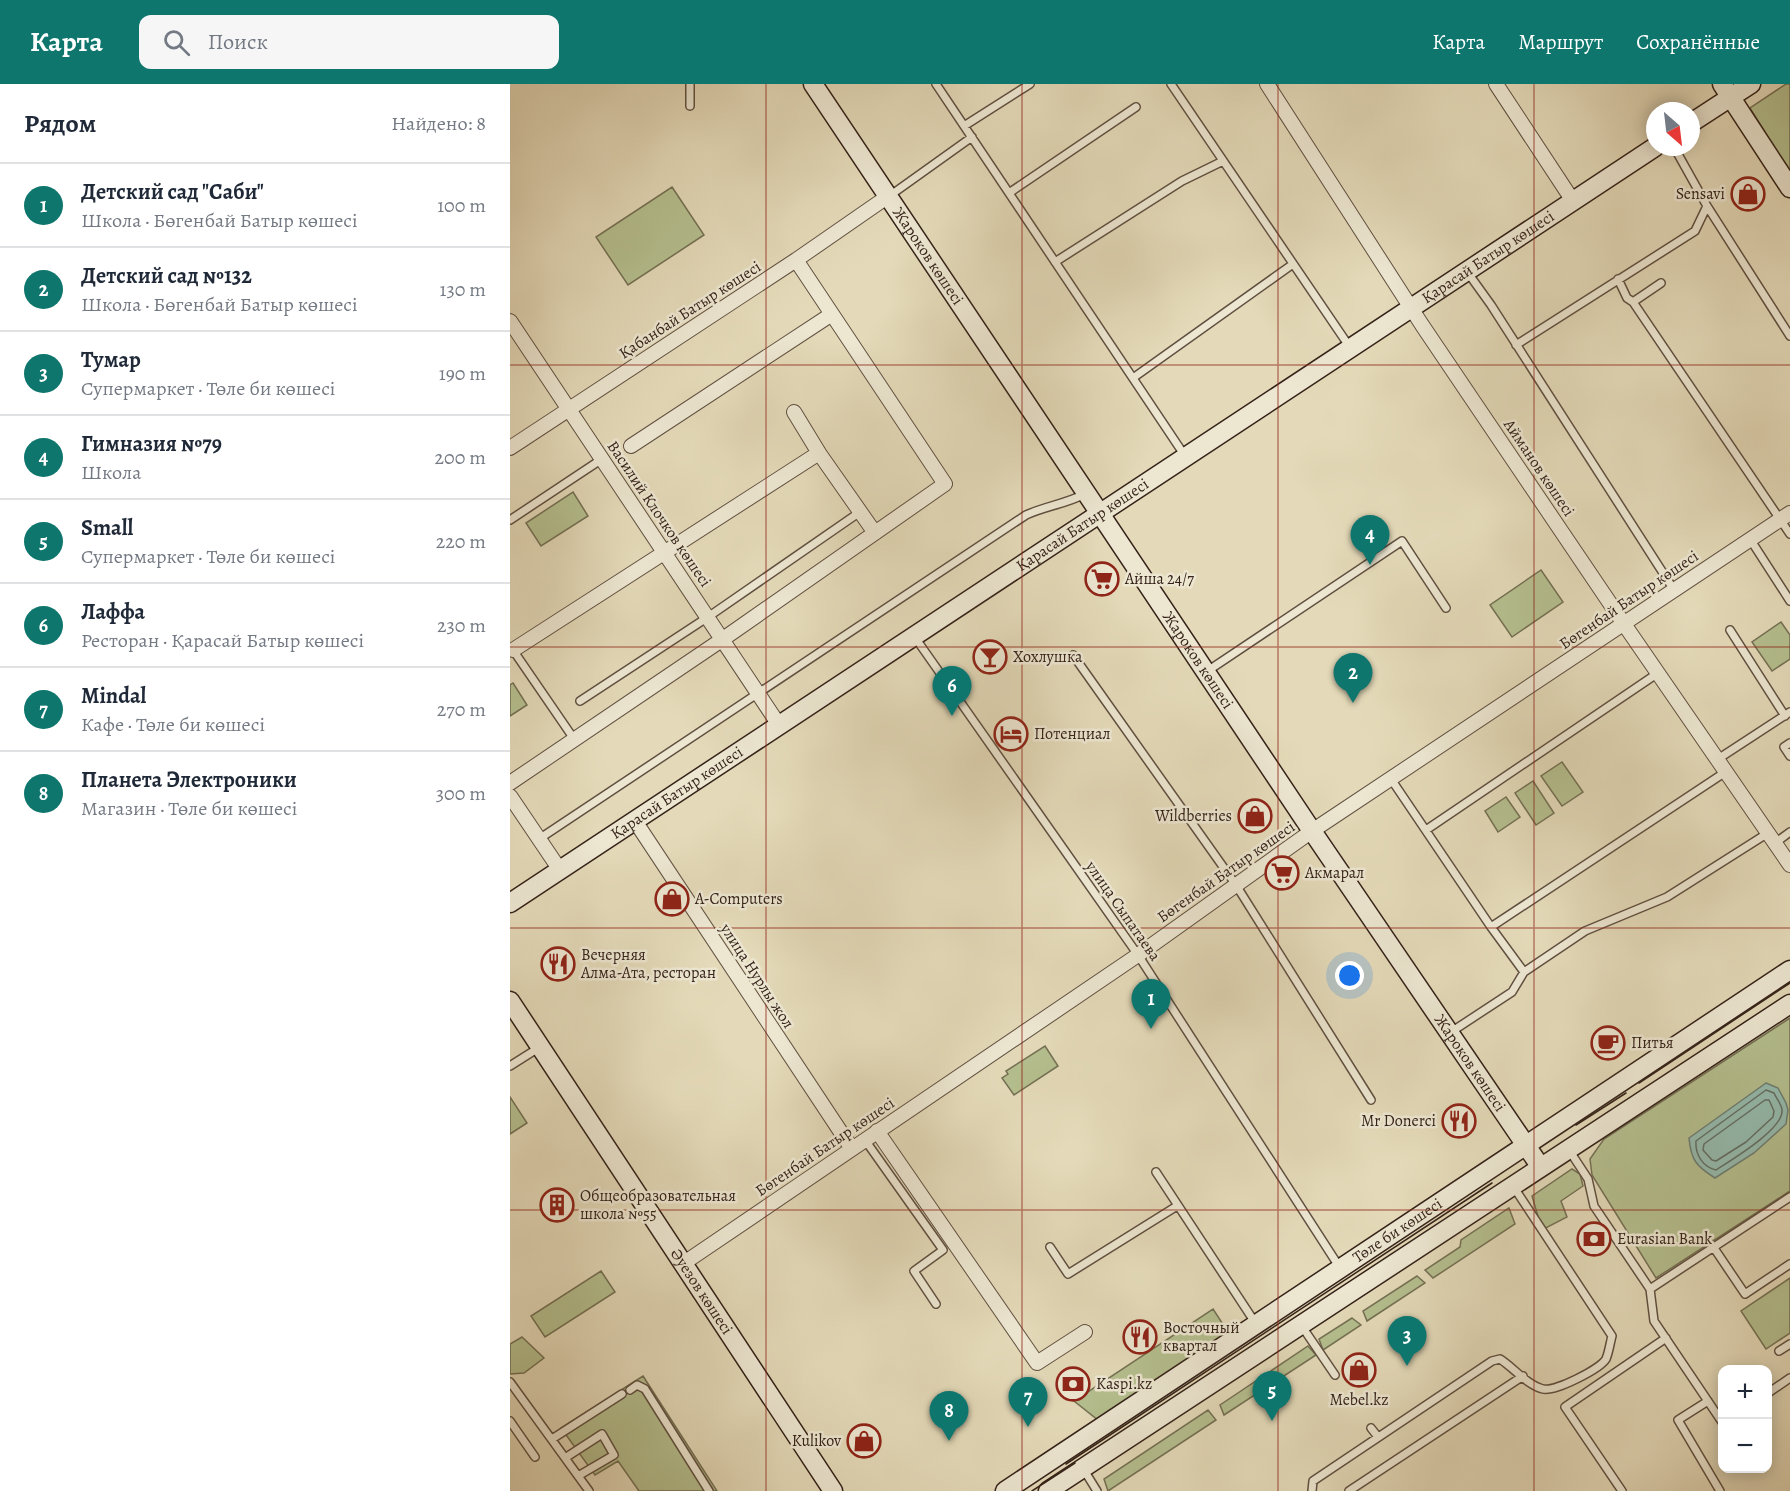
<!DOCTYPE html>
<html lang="ru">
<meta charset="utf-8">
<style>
:root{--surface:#fff;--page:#f6f6f7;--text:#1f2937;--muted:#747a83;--line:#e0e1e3;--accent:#0f766e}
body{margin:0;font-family:Alegreya,serif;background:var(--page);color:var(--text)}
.controls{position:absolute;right:18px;bottom:18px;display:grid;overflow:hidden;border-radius:12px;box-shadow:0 3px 15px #0003}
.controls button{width:54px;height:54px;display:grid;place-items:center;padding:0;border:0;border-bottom:2px solid var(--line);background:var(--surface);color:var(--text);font:30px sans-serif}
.compass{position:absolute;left:1136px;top:18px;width:54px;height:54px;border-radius:50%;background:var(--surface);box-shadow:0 3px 15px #0003;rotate:152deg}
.you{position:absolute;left:840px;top:892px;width:21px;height:21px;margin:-15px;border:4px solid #fff;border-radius:50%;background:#1a73e8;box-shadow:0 0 0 9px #1a73e833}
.badge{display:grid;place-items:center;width:39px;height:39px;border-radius:50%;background:var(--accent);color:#fff;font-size:20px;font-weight:700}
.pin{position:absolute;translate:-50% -50px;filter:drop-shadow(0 2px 3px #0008)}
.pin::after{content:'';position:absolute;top:32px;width:21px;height:18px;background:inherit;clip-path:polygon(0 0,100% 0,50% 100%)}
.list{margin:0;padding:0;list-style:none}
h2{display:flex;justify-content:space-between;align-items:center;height:78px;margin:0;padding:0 24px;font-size:26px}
h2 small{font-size:20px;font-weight:400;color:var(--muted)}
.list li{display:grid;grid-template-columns:39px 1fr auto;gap:18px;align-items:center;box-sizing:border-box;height:84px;padding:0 24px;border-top:2px solid var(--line)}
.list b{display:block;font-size:22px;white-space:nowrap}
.list p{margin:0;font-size:20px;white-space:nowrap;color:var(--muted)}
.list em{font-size:20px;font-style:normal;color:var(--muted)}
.icon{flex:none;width:33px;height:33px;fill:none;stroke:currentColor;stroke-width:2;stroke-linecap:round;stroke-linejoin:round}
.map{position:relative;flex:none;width:1280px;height:1407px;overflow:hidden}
header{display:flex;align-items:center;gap:36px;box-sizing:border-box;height:84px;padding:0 30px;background:var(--accent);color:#fff}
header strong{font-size:28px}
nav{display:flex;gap:33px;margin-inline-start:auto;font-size:21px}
.search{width:420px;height:54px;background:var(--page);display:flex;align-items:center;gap:15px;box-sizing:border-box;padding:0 21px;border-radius:12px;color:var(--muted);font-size:22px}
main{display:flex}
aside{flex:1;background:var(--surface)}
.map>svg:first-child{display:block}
.green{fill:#b5bf8f;stroke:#747054;stroke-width:1.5}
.water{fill:#95bbae;stroke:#6e7e72;stroke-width:1.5}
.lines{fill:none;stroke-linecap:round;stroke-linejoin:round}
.shore{stroke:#646e64;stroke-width:1.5}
.lane-casing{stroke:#605041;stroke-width:10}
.street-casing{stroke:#605041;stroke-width:16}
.secondary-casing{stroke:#342219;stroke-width:21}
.lane{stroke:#ede7d2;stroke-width:7}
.street{stroke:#ede7d2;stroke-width:14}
.secondary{stroke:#ede7d2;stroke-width:18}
.tram{stroke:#342219;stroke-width:1.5}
.grid{fill:none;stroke:#8f2418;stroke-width:1.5;stroke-opacity:0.55}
.labels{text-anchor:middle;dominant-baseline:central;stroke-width:5;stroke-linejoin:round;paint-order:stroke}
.poi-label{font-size:16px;fill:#342219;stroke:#ede7d2;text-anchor:start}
.street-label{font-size:16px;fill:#342219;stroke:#ede7d2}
</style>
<header>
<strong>Карта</strong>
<div class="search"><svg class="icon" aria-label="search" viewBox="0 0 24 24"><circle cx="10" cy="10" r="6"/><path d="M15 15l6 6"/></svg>Поиск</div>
<nav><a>Карта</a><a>Маршрут</a><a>Сохранённые</a></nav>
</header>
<main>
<aside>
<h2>Рядом<small>Найдено: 8</small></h2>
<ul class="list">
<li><span class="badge">1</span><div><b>Детский сад &quot;Саби&quot;</b><p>Школа · Бөгенбай Батыр көшесі</p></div><em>100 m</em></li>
<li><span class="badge">2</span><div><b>Детский сад №132</b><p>Школа · Бөгенбай Батыр көшесі</p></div><em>130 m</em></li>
<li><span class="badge">3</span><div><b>Тумар</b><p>Супермаркет · Төле би көшесі</p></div><em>190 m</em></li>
<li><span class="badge">4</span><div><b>Гимназия №79</b><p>Школа</p></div><em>200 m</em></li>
<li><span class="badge">5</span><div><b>Small</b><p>Супермаркет · Төле би көшесі</p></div><em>220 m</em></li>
<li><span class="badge">6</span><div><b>Лаффа</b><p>Ресторан · Қарасай Батыр көшесі</p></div><em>230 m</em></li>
<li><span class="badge">7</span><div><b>Mindal</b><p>Кафе · Төле би көшесі</p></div><em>270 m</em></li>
<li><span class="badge">8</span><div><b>Планета Электроники</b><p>Магазин · Төле би көшесі</p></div><em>300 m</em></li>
</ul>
</aside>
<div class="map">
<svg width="1280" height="1407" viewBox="0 0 1280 1407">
<rect width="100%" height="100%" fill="#e4dab9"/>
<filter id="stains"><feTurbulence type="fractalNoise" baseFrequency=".00333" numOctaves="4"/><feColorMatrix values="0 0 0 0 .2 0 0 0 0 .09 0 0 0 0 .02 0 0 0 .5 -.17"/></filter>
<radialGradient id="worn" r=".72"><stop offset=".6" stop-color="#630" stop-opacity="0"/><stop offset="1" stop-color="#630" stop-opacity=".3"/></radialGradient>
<!-- green -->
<path class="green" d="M1276,0H1280V89L1240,24Z
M162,103L194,151L118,201L86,153Z
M63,408L78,432L31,462L16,439Z
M1031,486L1053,518L1002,553L980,521Z
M1271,538L1280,551V575L1262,587L1242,558Z
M3,599L17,621L0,632V601Z
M1052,678L1073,708L1052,722L1031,692Z
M1023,697L1044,729L1026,741L1005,709Z
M996,713L1010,733L988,748L975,727Z
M1280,934V1107L1146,1194L1082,1091L1080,1075L1094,1055Z
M535,962L548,982L504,1011L492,994L498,990L496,987Z
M0,1013L17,1039L0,1050Z
M1062,1085L1070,1090L1073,1102L1051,1117L1057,1133L1032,1146L1022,1112Z
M999,1124L1005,1140L923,1194L915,1186L950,1163L951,1156Z
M91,1187L105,1208L35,1253L21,1232Z
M907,1192L915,1199L857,1237L853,1227Z
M1280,1194V1249L1256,1265L1231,1227Z
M703,1225L718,1248L588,1336L564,1317Z
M842,1234L851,1241L813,1266L809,1255Z
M12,1253L34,1274L14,1289L0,1290V1260Z
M798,1262L806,1271L714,1331L710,1321Z
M133,1292L207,1407H129L108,1377L85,1391L51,1344Z
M698,1326L706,1336L598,1407L594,1395Z"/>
<!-- water -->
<path class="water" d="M1256,999L1268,1004L1276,1019L1278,1026L1276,1040L1244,1069L1205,1094C1186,1082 1181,1076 1179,1054Z"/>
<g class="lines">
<!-- shore -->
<path class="shore" d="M1256,1006L1264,1009C1266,1014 1272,1021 1272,1026C1274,1045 1221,1076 1206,1086C1193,1083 1185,1071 1186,1057Z
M1255,1016H1259L1264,1027L1263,1033L1236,1058L1206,1077L1202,1076L1193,1066L1194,1060Z"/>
<!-- lane casing -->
<g class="lane-casing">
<path id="lane" d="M180,0V22
M426,0L675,372
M661,0L839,262
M454,42L520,0
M1164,63L1197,122L1280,252
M499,109L626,23
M378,113L462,53
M545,178L672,97L713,77
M958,189L981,221L1164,506
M1108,195L1117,214L1123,218L1151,199
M1123,218L1280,450
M1006,261L1185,147L1197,122
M623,294L783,180
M0,436L92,375
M1240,455L1280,517
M1220,546L1275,632
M404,552L628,871L830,1184
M3,566L64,655
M563,571L726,801L861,1016
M696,588L892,457L936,524
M70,617L198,533L350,428
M1280,659L1274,663L1280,672
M1208,675L1280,628
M881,695L981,843L1217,687
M916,746L1148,589
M29,755L516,431C536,422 555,420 575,410
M1265,759L1280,748
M981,843L1014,888
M941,948L1002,908L1014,888L1075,847L1157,813L1258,749
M0,982L30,963
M355,1056L433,1166L404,1187L426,1220
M1059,1066L1078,1095L1084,1122L1140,1205
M646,1088L746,1240
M540,1163L558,1190L667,1122
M1204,1164L1235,1210L1280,1180
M791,1241L825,1291
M1269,1267L1280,1260
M0,1298L79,1407
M120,1306L127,1301L135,1305L199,1407
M1258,1309L1280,1294
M1198,1317L1168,1336L1210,1407
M0,1337L25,1373
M1212,1338L1144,1237L1140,1205L1280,1113
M861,1344L868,1353
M42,1355L112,1310
M55,1374L92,1350L104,1371L68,1392
M574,1386L587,1407
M802,1407L803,1397L982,1277L990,1275C1004,1284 1017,1301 1033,1305C1045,1308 1090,1285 1096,1275C1099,1268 1100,1259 1102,1252L1003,1102
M839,1407L1013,1292
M1112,1407L1055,1323L1156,1254"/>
</g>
<!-- street casing -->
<g class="street-casing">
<path id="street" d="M757,0L912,241L1114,540L1280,781
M986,0L1063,117
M0,237L269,641
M121,362L322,230
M0,364L286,176L377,113
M309,369L365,449
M3,566L309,369L284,328
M0,699L213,555L435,400L286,176
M0,712L50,786
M125,737L342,1065
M367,1047L527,1279L575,1248
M174,1179L628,871L802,747L1280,429"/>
</g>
<!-- secondary casing -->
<g class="secondary-casing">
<g id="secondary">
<path id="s1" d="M303,0L802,747L1030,1082"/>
<path d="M1212,0L1280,104"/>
<path d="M1181,39L1241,0"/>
<path id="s2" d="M0,819L1145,63"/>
<path id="s3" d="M0,917L323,1407"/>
<path id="s4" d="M495,1407L1280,886"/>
<path d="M538,1407L1280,920"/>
</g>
</g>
<!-- lane -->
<use href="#lane" class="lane"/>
<!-- street -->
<use href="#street" class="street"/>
<!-- secondary -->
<use href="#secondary" class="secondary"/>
<!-- tram -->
<path class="tram" d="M1129,999L1280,899
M1066,1041L1116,1009
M556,1380L982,1099
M522,1407L565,1379"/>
</g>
<!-- grid -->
<path class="grid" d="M256,0V1407M512,0V1407M768,0V1407M1024,0V1407M0,281H1280M0,563H1280M0,844H1280M0,1126H1280"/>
<!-- icons -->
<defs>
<g id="shop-ring" transform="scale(1.725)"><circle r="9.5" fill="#ede7d2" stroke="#8f2418" stroke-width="1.5"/><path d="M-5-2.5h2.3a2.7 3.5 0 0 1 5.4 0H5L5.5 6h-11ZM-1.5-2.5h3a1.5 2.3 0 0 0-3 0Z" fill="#8f2418"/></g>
<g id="supermarket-ring" transform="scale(1.725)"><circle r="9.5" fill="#ede7d2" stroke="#8f2418" stroke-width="1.5"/><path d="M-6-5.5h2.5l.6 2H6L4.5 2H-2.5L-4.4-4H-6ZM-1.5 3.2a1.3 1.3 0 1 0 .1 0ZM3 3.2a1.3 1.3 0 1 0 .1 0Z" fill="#8f2418"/></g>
<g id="bar-ring" transform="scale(1.725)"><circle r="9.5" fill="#ede7d2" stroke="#8f2418" stroke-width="1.5"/><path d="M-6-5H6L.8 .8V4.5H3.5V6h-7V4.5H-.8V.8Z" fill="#8f2418"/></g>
<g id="hotel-ring" transform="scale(1.725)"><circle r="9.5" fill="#ede7d2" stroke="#8f2418" stroke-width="1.5"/><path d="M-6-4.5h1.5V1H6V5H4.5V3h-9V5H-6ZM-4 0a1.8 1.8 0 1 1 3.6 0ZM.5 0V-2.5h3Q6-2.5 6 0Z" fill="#8f2418"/></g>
<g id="restaurant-ring" transform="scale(1.725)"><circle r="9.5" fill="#ede7d2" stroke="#8f2418" stroke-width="1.5"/><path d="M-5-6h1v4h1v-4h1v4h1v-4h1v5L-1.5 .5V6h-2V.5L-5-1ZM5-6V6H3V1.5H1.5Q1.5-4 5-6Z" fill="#8f2418"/></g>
<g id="cafe-ring" transform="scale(1.725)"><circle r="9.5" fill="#ede7d2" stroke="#8f2418" stroke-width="1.5"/><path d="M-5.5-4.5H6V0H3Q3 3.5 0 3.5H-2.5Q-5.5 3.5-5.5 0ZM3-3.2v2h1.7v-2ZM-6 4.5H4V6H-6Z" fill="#8f2418"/></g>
<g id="building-ring" transform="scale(1.725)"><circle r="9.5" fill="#ede7d2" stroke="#8f2418" stroke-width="1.5"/><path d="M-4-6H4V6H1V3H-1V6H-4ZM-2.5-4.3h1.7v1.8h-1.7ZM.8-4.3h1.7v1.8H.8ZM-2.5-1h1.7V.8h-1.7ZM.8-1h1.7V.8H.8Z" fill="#8f2418"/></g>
<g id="bank-ring" transform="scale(1.725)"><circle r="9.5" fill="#ede7d2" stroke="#8f2418" stroke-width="1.5"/><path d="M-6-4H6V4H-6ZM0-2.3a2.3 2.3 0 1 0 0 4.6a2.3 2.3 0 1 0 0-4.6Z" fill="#8f2418"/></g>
</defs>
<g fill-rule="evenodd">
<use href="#shop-ring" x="1238" y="110"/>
<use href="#supermarket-ring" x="592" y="495"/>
<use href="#bar-ring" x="480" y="573"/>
<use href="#hotel-ring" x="501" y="650"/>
<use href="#shop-ring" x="745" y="732"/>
<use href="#supermarket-ring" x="772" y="789"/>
<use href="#shop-ring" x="162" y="815"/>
<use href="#restaurant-ring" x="48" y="880"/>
<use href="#cafe-ring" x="1098" y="959"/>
<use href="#restaurant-ring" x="949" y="1037"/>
<use href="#building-ring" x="47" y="1121"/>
<use href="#bank-ring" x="1084" y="1155"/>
<use href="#restaurant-ring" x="630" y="1253"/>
<use href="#shop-ring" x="849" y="1286"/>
<use href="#bank-ring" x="563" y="1300"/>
<use href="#shop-ring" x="354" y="1357"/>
</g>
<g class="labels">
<!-- poi labels -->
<g class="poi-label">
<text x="1215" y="110" text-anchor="end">Sensavi</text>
<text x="615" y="495">Айша 24/7</text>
<text x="503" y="573">Хохлушка</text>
<text x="524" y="650">Потенциал</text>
<text x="722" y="732" text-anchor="end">Wildberries</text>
<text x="795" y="789">Акмарал</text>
<text x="185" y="815">A-Computers</text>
<text x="71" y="871">Вечерняя<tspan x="71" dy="18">Алма-Ата, ресторан</tspan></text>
<text x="1121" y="959">Питья</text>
<text x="926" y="1037" text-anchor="end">Mr Donerci</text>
<text x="70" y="1112">Общеобразовательная<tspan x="70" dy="18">школа №55</tspan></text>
<text x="1107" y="1155">Eurasian Bank</text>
<text x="653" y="1244">Восточный<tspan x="653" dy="18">квартал</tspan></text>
<text x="586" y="1300">Kaspi.kz</text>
<text x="849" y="1316" text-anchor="middle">Mebel.kz</text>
<text x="331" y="1357" text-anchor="end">Kulikov</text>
</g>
<!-- street labels -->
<g class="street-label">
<text stroke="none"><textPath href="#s1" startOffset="207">Жароков көшесі</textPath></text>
<text stroke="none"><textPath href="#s2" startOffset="1172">Қарасай Батыр көшесі</textPath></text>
<text transform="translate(180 226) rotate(-33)">Қабанбай Батыр көшесі</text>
<text transform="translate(1029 384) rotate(56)">Айманов көшесі</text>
<text transform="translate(149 430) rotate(56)">Василий Клочков көшесі</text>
<text stroke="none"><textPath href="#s2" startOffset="686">Қарасай Батыр көшесі</textPath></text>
<text transform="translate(1119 516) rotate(-34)">Бөгенбай Батыр көшесі</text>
<text stroke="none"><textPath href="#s1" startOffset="693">Жароков көшесі</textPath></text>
<text stroke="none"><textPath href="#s2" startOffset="200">Қарасай Батыр көшесі</textPath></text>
<text transform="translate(716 788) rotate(-35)">Бөгенбай Батыр көшесі</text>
<text transform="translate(613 827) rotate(55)">улица Сыпатаева</text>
<text transform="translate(247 892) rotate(57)">улица Нурлы жол</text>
<text stroke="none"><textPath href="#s1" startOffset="1179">Жароков көшесі</textPath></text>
<text transform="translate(315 1063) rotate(-34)">Бөгенбай Батыр көшесі</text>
<text stroke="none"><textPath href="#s4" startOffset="471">Төле би көшесі</textPath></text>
<text stroke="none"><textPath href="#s3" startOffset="348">Әуезов көшесі</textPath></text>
</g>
</g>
<rect width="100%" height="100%" filter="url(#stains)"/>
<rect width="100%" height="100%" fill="url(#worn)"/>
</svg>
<div class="controls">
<button>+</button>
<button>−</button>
</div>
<svg class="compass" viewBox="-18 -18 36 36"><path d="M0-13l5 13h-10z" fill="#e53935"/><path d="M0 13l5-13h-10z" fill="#747a83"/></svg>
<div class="you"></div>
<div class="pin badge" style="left:641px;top:945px">1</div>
<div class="pin badge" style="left:843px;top:619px">2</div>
<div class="pin badge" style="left:897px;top:1282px">3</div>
<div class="pin badge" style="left:860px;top:481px">4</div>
<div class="pin badge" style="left:762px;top:1337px">5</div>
<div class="pin badge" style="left:442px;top:632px">6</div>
<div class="pin badge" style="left:518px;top:1343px">7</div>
<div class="pin badge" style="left:439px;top:1357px">8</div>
</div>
</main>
